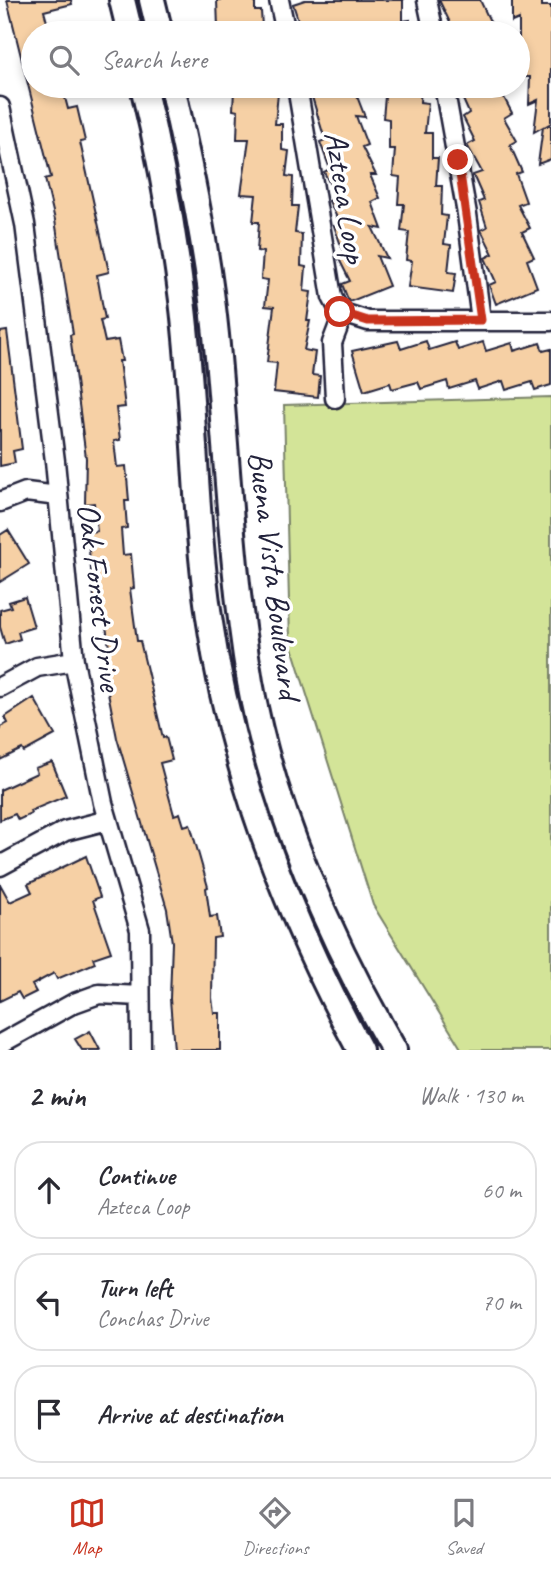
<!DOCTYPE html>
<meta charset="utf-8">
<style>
:root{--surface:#fff;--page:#f2f2f3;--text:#2b2b33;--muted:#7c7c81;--line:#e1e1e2;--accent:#c8321e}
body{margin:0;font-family:Caveat,sans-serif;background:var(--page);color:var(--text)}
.stop{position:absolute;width:21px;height:21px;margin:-16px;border:5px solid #c8321e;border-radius:50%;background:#fff}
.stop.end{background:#c8321e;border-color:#fff;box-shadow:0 2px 7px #0008}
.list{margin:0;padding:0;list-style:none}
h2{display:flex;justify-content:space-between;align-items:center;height:91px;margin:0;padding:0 28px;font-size:30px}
h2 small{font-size:23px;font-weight:400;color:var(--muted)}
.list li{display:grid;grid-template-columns:46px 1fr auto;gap:21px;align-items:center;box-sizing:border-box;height:98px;margin:0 14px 14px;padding:0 14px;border:2px solid var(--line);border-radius:28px}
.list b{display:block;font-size:26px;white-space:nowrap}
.list p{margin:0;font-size:23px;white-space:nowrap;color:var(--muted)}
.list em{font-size:23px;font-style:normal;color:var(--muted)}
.icon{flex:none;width:38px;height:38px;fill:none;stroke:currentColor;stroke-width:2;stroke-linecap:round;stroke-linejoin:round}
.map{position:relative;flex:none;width:551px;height:1050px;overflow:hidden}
.search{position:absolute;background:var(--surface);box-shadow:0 4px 10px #0003;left:21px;right:21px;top:21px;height:77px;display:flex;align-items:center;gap:18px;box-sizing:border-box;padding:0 24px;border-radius:38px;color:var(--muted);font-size:26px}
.sheet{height:427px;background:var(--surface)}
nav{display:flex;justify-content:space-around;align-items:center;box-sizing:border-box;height:98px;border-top:2px solid var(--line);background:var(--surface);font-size:19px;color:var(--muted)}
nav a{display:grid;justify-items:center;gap:4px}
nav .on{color:var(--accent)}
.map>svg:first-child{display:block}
.green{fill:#d3e498;stroke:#7a836a;stroke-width:2}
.building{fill:#f6d0a5;stroke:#22223b;stroke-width:2}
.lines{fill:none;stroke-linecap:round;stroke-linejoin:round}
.street-casing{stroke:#22223b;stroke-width:23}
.secondary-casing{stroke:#22223b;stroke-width:30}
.street{stroke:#fff;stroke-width:18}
.secondary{stroke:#fff;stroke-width:24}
.route{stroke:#c8321e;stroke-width:9}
.labels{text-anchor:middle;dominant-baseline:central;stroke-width:7;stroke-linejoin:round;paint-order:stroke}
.street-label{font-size:33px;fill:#22223b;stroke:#fff}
</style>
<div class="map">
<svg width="551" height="1050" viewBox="0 0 551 1050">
<rect width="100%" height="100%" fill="#fff"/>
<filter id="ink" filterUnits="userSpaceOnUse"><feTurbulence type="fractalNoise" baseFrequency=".0143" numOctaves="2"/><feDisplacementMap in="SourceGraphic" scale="14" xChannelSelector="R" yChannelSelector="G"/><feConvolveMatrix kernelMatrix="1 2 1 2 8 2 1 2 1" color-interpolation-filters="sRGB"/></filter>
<g filter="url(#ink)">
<!-- green -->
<path class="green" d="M551,397V1050H462L373,905L290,641L284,405Z"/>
<!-- building -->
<path class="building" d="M7,0H71L72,4L44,11L50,33H33V86H62L68,109L77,107L85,141L80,142L109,272L97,275L105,319L100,320L105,342L118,340L122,361H119L125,407L116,408L120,440L114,441L117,467L126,466L129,501H125L127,528L121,529L123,555L131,554L134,588L130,589L137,641H140L163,738L166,737L172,760L160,763L174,815L180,813L184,826L190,824L208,887L206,888L210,917L217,916L220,937L213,938L212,998L214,1013H220V1050H174L170,999L172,942L167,909L117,738L103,667L108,666L104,649L109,648L105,618L96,619L95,607L87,532L97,531L94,503L85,504L86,458L70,335L73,334L55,220L45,179L51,177Z
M217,0H255V11H261L262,27L218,28Z
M305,0H403V21L410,20V33H366V25L347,33H305L324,25L300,26L293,4Z
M439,0H480L494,30L487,33H455Z
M512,0H542V6H551V123L546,126H551V159L538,164L543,127L534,132L538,100L529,104L530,77H522L524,50H519V19L512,22Z
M320,86H353L365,117L356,116L367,145L362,147L376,175H370L380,198L372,202L382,229L372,227L387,258L377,256L389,286L349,302L342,284L350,281L338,257L344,254L334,226L340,224L329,201L336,197L324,172L330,169L320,142L325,140L310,90Z
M386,86H421L420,102L428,103L425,133H432V158H438L436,186H442L441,215L447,216L444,244L451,245L448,272L456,273L453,293L408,287L412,261L406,260L409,232L401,231L404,204H398L400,177L393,176L395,149H389V119L383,118Z
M457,86H498L512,113L504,118L517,141L510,145L522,172L516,174L526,202L518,205L530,228L522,232L534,257L527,260L537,287L496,304L489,285L496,282L485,258L493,254L481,230L487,227L479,202L484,200L473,175L482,172L467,145L475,141L463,117L469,113Z
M234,90L278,93L275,124H282V150L289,151L286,176L293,177L292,206H298L295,233L302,234L301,266L306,267L304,291L311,292L307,321H310L304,350L315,352L312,375L320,376L318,397L274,392L277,363L267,362L274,307L265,306L268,280L261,279L263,252L257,251L259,222H253L256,195L241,194L249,139H237L238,111L233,110Z
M7,331L22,449L13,451L15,463L0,466V332Z
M398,341L401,349L426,341L429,350L455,342L458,350L483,342L486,351L512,343L514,351L540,343L543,351L551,349V385L535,390L532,382L506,390L503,381L478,389L475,381L449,389L447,381L421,389L418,382L392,389L390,383L364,391L352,351Z
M8,530L29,564L0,582V535Z
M25,597L34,627L18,632L20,639L5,644L0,627V610L11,607L9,602Z
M34,698L55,735L24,752L22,749L0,760V727L8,723L5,717Z
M52,762L66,796L30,811L31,814L18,820L15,814L0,820V790L37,773L35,768Z
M86,856L100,897L93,900L111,952L93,958L95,963L57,979L54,973L32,985L36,992L22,999L18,992L0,1001V884L10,902L32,892L28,884Z
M90,1031L100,1050H82L75,1039Z"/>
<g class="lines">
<!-- street casing -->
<g class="street-casing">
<path id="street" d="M279,0L286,33
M427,0L434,33
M297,86L332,297L340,312L368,321H551
M444,86L467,214L481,320
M0,107L25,224L55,461L74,661L103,803L140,930L141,1050
M335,398L332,343L343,314
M0,502L26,492L58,496
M0,687L37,667L74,661
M0,866L65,831L108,820
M0,1044L74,1003L99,994L140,996"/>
</g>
<!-- secondary casing -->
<g class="secondary-casing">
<path id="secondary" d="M122,0L130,33
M152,0L160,33
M143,86C160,155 173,229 182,300C195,405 194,512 209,617C231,771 286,914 360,1050
M172,86C190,168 208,252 216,335C227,451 231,568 250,682C272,808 331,941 394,1050"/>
</g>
<!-- street -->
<use href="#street" class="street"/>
<!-- secondary -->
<use href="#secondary" class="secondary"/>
</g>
</g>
<g class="lines" filter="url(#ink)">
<!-- route -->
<path class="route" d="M340,312L368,321L481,320L458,160"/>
</g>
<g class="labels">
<!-- street labels -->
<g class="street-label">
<text transform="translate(346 197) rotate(81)">Azteca Loop</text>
<text transform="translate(275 575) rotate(83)">Buena Vista Boulevard</text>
<text transform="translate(100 597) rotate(83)">Oak Forest Drive</text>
</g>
</g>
</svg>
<div class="stop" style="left:340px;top:312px"></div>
<div class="stop end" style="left:458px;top:160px"></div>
<div class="search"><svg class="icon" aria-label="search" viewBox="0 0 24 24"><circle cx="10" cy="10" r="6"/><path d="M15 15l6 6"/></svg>Search here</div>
</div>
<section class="sheet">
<h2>2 min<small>Walk · 130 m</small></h2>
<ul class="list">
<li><svg class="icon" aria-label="ahead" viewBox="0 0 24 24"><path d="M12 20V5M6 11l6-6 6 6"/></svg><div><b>Continue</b><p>Azteca Loop</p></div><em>60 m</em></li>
<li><svg class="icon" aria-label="left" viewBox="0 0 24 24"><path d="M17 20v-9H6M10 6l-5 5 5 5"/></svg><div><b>Turn left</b><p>Conchas Drive</p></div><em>70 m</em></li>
<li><svg class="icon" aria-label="arrive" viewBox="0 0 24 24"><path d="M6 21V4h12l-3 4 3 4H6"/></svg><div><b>Arrive at destination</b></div></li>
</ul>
</section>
<nav>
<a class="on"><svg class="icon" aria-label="map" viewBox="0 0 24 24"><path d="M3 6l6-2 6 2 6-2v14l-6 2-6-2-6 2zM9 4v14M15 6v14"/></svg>Map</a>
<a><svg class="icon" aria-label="directions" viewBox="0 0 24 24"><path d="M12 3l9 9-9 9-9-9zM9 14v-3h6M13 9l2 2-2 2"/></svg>Directions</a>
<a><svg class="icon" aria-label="saved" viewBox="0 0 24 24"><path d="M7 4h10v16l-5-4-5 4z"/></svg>Saved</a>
</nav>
